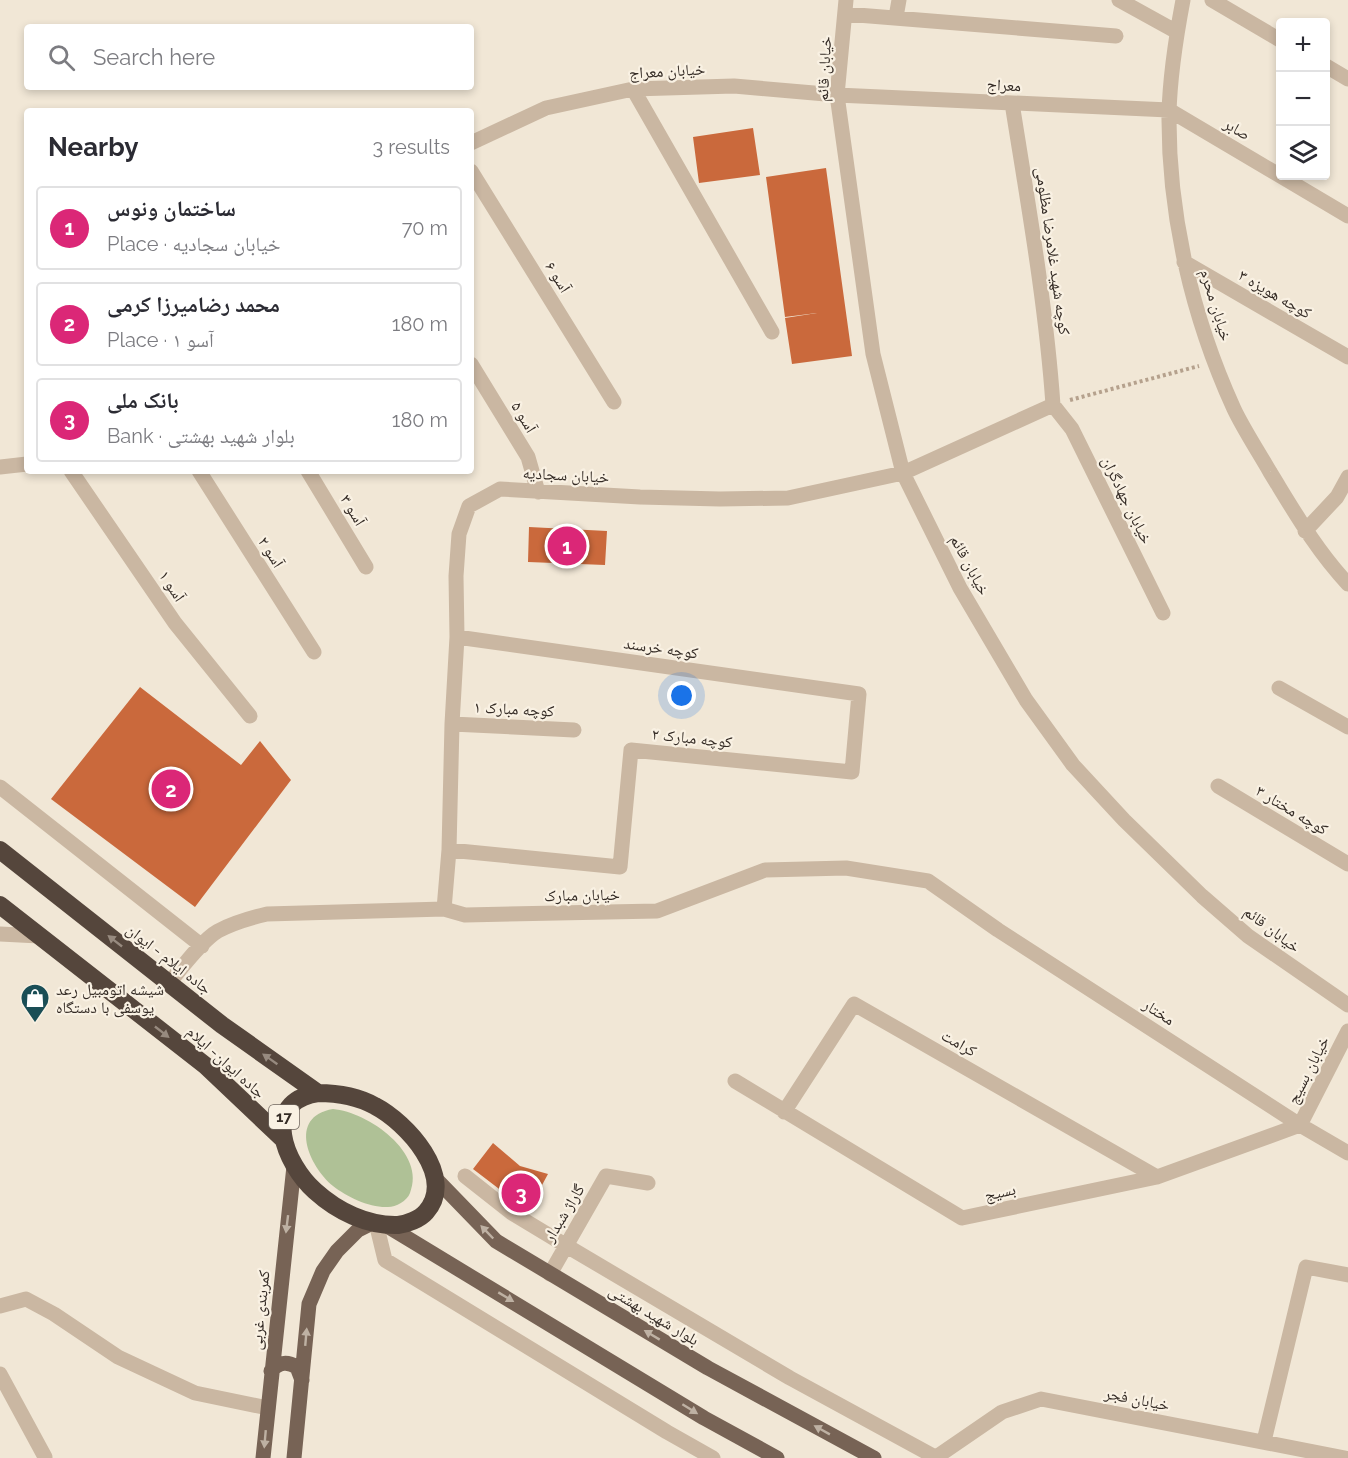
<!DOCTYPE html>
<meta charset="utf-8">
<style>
:root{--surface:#fff;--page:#f7f7f7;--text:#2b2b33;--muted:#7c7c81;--line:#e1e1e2;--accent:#db2777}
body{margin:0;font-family:Raleway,"Noto Naskh Arabic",sans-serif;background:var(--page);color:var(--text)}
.controls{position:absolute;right:18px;top:18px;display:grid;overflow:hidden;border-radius:6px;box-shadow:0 3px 9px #0003}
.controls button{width:54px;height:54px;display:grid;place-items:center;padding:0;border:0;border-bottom:2px solid var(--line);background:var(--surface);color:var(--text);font:30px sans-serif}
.you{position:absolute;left:682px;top:696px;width:21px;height:21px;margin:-15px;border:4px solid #fff;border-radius:50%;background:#1a73e8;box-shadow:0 0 0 9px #1a73e833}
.badge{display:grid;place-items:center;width:39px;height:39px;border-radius:50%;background:var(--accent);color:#fff;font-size:20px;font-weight:700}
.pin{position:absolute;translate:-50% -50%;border:3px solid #fff;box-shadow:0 2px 6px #0006}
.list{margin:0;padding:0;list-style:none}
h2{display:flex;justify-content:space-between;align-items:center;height:78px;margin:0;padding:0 24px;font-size:26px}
h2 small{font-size:20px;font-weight:400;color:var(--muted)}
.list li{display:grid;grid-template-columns:39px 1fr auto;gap:18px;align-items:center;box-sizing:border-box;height:84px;margin:0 12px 12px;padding:0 12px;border:2px solid var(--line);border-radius:6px}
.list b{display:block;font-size:22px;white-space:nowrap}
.list p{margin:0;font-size:20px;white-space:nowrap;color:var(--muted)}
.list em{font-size:20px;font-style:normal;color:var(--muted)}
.icon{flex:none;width:33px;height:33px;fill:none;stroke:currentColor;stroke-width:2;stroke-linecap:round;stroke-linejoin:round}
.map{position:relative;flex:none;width:1348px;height:1458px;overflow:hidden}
.search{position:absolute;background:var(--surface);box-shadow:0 3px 9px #0003;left:24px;top:24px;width:450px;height:66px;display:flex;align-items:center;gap:15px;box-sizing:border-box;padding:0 21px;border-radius:6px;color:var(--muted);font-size:22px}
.panel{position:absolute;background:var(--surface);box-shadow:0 3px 9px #0003;left:24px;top:108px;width:450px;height:366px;border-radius:6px}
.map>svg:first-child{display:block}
.green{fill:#afc196}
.building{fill:#ca693c}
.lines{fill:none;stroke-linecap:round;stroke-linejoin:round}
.path{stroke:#b5a18d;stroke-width:4;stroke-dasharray:3 3;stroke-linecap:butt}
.minor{stroke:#cab7a2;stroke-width:15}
.major{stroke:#776355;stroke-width:15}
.highway{stroke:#55463c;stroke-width:18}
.oneway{fill:#978a7f}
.oneway2{fill:#beb1a3}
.labels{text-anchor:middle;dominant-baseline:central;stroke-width:4.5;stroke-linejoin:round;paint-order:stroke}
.shield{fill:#f9f1e3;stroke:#6f665e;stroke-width:1.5}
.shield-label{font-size:15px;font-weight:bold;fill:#342b25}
.street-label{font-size:16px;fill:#342b25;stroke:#f9f1e3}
.poi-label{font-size:16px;fill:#342b25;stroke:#f9f1e3;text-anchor:start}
</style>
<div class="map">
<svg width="1348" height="1458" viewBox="0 0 1348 1458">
<rect width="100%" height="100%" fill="#f1e7d6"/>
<!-- green -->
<path class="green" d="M333,1109C368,1112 427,1153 410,1193C407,1201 396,1207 388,1207C370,1208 347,1197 333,1186C309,1166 287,1117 333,1109Z"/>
<!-- building -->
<path class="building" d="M753,128L760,175L699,183L693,137Z
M826,168L852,356L792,364L785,318L817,313L785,317L766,177Z
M529,527L607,531L605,565L528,562Z
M140,687L241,765L260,741L291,780L195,907L51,799Z
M493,1143L520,1166L548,1174L528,1211L473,1169Z"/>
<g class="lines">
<!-- path -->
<path class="path" d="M1070,400L1199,366"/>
<!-- minor -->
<path class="minor" d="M846,0L837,95L873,354L903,473L960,588L1026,700L1073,765L1124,820L1202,896L1248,936L1348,1005
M1119,0L1177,32
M1183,0C1176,37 1170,75 1169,113C1168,214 1192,317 1234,409C1244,430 1258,451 1270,472C1294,511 1316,550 1348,584
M1212,0L1280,40
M845,14L1116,36
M896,17L899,0
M1326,66L1348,79
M633,89L772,332
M1012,103C1028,204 1046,304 1053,405
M471,143L546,108L633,89L734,86L837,95L1169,110L1348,216
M471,171L614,402
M1184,262L1348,357
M471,364L528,457L538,492
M1053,405L1072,429L1163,613
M0,467L27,464
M71,471L175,623L250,716
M199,471L314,652
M308,471L366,567
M1305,531L1337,497L1348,477
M1279,688L1348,727
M452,724L574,730
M1218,786L1348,864
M0,787L202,946
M449,850L620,867L631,750L852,772L859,694L457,637
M444,909L449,850L452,724L457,637L456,576L459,534L469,506L500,489L640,497L720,499L788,498L903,473L1053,405
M0,934L39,936
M169,983C181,969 202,940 218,931C233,923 250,918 267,914L444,909L465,915L657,911L765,870L846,868L928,881L998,930L1300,1125L1348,1153
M735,1081L962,1218L1157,1177L1300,1125
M784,1112L854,1004L1157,1177
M1300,1125L1348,1031
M465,1176L512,1213L565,1245L790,1378L937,1458
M376,1223L385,1260L667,1432L713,1458
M550,1274L606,1176L648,1183
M0,1306L26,1299L54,1314L118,1357L195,1393L268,1408
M0,1374L45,1457
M1264,1441L1306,1267L1348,1275
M935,1458L1002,1412L1041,1399L1345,1458"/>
<!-- major -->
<path class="major" d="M434,1177L496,1241L708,1368L874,1458
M384,1224L704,1418L777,1458
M271,1371C279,1362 287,1361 297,1367L302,1380
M263,1458L294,1166
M294,1458L309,1304L323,1271L337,1251L358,1230L372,1223"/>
<!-- highway -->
<path class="highway" d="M0,850L222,1025L318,1093
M0,905L206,1066L283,1139
M318,1093C339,1093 357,1096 375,1106C406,1122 457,1177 426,1212C420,1219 407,1224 398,1225C367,1226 337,1211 315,1191C285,1164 259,1102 318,1093Z"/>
</g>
<!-- one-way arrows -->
<defs><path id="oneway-solid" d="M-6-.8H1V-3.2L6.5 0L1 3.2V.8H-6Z" transform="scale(1.5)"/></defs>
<g class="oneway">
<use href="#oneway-solid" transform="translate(115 941) rotate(-142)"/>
<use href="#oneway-solid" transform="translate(162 1032) rotate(38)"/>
<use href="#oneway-solid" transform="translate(270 1059) rotate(-145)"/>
</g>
<g class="oneway2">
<use href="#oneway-solid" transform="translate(287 1224) rotate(97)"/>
<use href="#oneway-solid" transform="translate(487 1232) rotate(-134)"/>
<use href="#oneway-solid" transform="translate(506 1297) rotate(31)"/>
<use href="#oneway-solid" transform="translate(652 1335) rotate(-149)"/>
<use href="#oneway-solid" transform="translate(306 1337) rotate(-85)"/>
<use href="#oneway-solid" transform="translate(690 1409) rotate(32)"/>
<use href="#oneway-solid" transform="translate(822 1430) rotate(-151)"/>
<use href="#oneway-solid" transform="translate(265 1439) rotate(95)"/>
</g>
<!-- icons -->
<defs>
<g id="shop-pin" transform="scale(1.5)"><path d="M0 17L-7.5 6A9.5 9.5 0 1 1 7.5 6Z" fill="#1a4e56" stroke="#f9f1e3"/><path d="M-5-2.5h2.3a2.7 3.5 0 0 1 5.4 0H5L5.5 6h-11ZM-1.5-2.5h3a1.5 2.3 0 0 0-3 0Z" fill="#fff"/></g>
</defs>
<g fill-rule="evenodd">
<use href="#shop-pin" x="35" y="998"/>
</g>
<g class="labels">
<!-- shield labels -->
<rect class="shield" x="269" y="1105" width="30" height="24" rx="4.5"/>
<g class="shield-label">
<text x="284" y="1117">17</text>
</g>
<!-- street labels -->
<g class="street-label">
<text transform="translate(824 69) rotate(-87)">خیابان قائم</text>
<text transform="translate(667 71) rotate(-3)">خیابان معراج</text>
<text transform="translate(1004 85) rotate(3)">معراج</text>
<text transform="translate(1237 129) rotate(31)">صابر</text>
<text transform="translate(1053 251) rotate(82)">کوچه شهید غلامرضا مظلومی</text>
<text transform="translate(558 277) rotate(58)">آسو ۶</text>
<text transform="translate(1275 294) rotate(30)">کوچه هویزه ۳</text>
<text transform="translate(1216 305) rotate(73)">خیابان محرم</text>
<text transform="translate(524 417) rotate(59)">آسو ۵</text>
<text transform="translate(566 475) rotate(3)">خیابان سجادیه</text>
<text transform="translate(1127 500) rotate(64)">خیابان جهادگران</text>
<text transform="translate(353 510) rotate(59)">آسو ۳</text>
<text transform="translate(271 552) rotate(58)">آسو ۲</text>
<text transform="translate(970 565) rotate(62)">خیابان قائم</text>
<text transform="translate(172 586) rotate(56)">آسو ۱</text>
<text transform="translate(661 648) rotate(8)">کوچه خرسند</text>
<text transform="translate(514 709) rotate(3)">کوچه مبارک ۱</text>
<text transform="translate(692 738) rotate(6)">کوچه مبارک ۲</text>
<text transform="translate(1292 810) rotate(31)">کوچه مختار ۳</text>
<text transform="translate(582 895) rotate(-1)">خیابان مبارک</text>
<text transform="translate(1272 929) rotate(37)">خیابان قائم</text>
<text transform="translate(169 959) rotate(38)">جاده ایلام - ایوان</text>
<text transform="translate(1159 1012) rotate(33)">مختار</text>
<text transform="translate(959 1043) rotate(30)">کرامت</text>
<text transform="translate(226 1062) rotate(42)">جاده ایوان- ایلام</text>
<text transform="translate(1308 1070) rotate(-63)">خیابان بسیج</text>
<text transform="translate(1000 1192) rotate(-12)">بسیج</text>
<text transform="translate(564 1213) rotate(-59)">گاراژ شبدار</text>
<text transform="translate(260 1310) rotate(-84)">کمربندی غربی</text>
<text transform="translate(654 1315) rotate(31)">بلوار شهید بهشتی</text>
<text transform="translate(1137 1399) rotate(11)">خیابان فجر</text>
</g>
<!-- poi labels -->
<g class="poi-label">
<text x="56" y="989">شیشه اتومبیل رعد<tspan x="56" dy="18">یوسفی با دستگاه</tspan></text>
</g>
</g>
</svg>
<div class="controls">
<button>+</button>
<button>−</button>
<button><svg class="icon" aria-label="layers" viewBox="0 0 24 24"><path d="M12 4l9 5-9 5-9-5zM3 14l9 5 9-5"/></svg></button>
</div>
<div class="you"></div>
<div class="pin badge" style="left:567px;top:546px">1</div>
<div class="pin badge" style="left:171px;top:789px">2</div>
<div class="pin badge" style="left:521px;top:1193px">3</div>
<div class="search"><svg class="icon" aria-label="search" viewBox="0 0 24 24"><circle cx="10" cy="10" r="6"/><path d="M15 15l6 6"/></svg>Search here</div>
<section class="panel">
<h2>Nearby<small>3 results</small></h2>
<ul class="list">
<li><span class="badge">1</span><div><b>ساختمان ونوس</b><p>Place · خیابان سجادیه</p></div><em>70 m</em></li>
<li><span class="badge">2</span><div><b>محمد رضامیرزا کرمی</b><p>Place · آسو ۱</p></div><em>180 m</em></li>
<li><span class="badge">3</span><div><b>بانک ملی</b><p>Bank · بلوار شهید بهشتی</p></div><em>180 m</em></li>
</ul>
</section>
</div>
